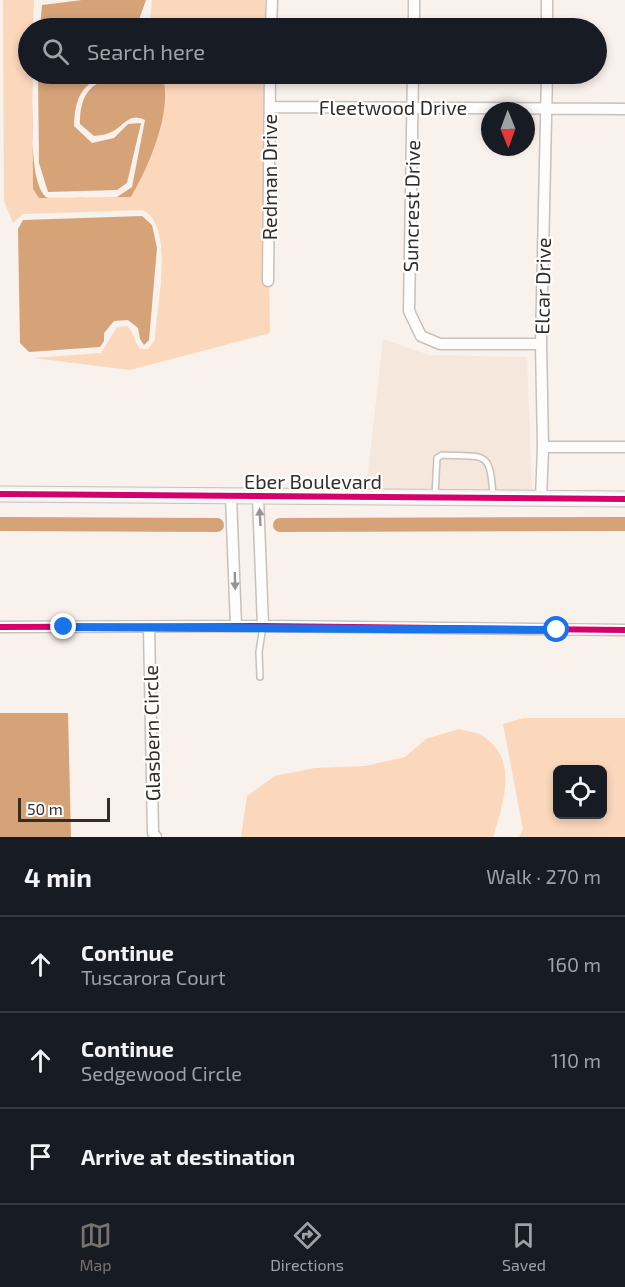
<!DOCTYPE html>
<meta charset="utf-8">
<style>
:root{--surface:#171b24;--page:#20242c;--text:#f1f3f6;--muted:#9ea1a6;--line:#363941;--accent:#79716b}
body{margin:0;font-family:"Exo 2",sans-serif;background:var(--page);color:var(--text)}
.controls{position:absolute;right:18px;bottom:18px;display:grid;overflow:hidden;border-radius:9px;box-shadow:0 3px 9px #0003}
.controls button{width:54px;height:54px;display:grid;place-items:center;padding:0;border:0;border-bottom:2px solid var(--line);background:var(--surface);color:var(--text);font:30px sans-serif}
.compass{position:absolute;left:481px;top:102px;width:54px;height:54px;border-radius:50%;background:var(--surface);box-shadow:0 3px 9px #0003;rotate:179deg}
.scale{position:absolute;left:18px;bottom:15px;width:92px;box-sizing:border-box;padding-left:6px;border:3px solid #342c26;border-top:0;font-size:16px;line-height:21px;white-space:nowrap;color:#342c26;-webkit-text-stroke:4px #fff;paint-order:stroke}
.stop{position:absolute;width:18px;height:18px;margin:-14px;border:4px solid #1a73e8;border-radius:50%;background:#fff}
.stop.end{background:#1a73e8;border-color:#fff;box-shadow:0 2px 6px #0008}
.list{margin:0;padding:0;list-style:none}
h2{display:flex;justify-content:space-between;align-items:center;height:78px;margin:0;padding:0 24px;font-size:26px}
h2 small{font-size:20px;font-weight:400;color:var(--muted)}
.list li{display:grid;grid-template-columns:39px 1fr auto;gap:18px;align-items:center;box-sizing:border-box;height:96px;padding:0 24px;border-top:2px solid var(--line)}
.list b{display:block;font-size:22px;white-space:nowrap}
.list p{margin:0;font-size:20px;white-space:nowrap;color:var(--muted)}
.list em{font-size:20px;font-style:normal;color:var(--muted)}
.icon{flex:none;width:33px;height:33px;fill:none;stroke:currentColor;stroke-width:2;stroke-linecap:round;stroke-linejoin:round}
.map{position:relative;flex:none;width:625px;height:837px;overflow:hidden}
.search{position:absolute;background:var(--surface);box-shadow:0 3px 9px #0003;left:18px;right:18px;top:18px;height:66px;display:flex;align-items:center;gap:15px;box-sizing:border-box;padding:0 21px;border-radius:33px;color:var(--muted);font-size:22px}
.sheet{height:366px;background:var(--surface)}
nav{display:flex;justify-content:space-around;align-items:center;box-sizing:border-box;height:84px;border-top:2px solid var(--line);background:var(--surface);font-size:16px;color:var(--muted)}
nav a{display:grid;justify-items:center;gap:3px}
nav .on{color:var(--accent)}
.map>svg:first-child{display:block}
.built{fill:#f6e7dc}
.green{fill:#fbd7bb;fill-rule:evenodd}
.water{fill:#d6a378}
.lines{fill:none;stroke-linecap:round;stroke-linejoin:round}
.canal{stroke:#d6a378;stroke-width:14}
.lane-casing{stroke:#c7c1bc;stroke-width:8}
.street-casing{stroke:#c7c1bc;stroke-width:13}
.secondary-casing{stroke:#c7c1bc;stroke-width:17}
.lane{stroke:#fefdfc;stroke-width:5}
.street{stroke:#fefdfc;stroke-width:10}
.secondary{stroke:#f2f4f5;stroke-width:15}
.cycleway-casing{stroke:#fff;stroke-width:10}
.cycleway{stroke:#d6006c;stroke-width:6}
.oneway{fill:#999491}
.route{stroke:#1a73e8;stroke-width:8}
.labels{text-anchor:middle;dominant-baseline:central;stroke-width:4.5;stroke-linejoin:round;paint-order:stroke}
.street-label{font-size:20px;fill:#342c26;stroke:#fff}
</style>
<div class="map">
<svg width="625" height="837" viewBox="0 0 625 837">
<rect width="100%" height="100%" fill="#f8f1ec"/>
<!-- built -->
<path class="built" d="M383,339L429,355L527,357L532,492L366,490Z"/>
<!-- green -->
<path class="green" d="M3,0H34L33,28H28V74H32L33,189L39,198L131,197L162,74H266L270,333L130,370L34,358L101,353L117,327L127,326C134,332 134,341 140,349H148L155,340C156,309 176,224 142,210L23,214L13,223L4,201Z
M152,0H265V28H149Z
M524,718H625V837H519L523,829L503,724ZM558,770H602V814H558Z
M459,729C465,731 475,732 481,735C520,758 503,804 493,837H241L247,796L275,776L315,768L365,766L405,757L426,739Z"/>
<!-- water -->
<path class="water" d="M82,0H146L136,28H40L42,5Z
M32,74C34,96 26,187 48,198L117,197L132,187L145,120C128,111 123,128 109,133C105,135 99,135 94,136L80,124C80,110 82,94 95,85C102,80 110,82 115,74H162C174,109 149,166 131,197L39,198L33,189Z
M38,74H108C81,84 75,98 74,126L92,143L114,138L128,124L141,123L127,183L117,190L48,192L39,163Z
M142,216L152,225L157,248L149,340L144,345L140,339L138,328L128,320L114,321L104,333V341L100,347L29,352L20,343L18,229L23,220Z
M0,713H68L71,837H0Z"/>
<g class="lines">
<!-- canal -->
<path class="canal" d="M0,524L217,525
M280,525L625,524"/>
<!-- lane casing -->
<g class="lane-casing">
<path id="lane" d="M435,495L437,458L442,455C487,457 490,450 493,497
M260,677L259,652L263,626"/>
</g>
<!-- street casing -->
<g class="street-casing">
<path id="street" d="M271,28L272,0
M414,28V0
M547,28V0
M413,74L409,311L421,336L440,344H541
M270,107L625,109
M268,281L270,74
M543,447H625
M231,497L236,626
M258,497L263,626
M541,499L543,447L541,344L547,74
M0,627L263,626L625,630
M149,627L153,833L156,837"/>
</g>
<!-- secondary casing -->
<g class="secondary-casing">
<path id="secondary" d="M0,494L625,499"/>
</g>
<!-- lane -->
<use href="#lane" class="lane"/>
<!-- street -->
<use href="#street" class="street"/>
<!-- secondary -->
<use href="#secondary" class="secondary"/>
<!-- cycleway casing -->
<g class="cycleway-casing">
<path id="cycleway" d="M0,494L625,499
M0,627L263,626L625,630"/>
</g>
<!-- cycleway -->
<use href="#cycleway" class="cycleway"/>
</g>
<!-- one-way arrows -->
<defs><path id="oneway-solid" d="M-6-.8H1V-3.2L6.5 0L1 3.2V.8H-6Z" transform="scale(1.5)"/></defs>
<g class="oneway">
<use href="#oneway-solid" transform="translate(260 517) rotate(-93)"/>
<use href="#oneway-solid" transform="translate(235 581) rotate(89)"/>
</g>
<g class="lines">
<!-- route -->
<path class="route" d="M64,627L557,630"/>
</g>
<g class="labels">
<!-- street labels -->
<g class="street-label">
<text x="393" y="107">Fleetwood Drive</text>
<text transform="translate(269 177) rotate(-90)">Redman Drive</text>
<text transform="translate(411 206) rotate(-89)">Suncrest Drive</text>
<text transform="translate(542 286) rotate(-89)">Elcar Drive</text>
<text x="313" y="481">Eber Boulevard</text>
<text transform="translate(151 733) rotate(-91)">Glasbern Circle</text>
</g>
</g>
</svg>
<div class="controls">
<button><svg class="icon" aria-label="locate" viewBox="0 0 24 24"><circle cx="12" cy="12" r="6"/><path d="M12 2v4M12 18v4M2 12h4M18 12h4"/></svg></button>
</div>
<svg class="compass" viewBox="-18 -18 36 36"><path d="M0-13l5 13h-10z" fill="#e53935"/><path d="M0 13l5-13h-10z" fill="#9ea1a6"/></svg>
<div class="scale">50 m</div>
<div class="stop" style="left:557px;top:630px"></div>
<div class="stop end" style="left:64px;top:627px"></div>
<div class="search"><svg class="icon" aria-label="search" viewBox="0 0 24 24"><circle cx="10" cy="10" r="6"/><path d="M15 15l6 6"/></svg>Search here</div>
</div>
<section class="sheet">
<h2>4 min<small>Walk · 270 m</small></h2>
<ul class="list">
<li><svg class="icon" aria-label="ahead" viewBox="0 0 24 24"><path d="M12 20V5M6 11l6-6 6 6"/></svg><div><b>Continue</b><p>Tuscarora Court</p></div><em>160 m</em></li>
<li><svg class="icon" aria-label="ahead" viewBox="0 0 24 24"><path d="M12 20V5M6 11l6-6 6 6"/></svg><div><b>Continue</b><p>Sedgewood Circle</p></div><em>110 m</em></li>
<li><svg class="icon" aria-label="arrive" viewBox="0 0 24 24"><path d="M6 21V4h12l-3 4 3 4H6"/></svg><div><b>Arrive at destination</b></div></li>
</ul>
</section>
<nav>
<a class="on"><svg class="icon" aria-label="map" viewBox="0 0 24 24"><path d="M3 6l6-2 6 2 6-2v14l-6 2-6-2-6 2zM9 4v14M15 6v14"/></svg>Map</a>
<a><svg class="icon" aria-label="directions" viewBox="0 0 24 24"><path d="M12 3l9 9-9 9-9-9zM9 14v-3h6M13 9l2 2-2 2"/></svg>Directions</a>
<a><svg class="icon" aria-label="saved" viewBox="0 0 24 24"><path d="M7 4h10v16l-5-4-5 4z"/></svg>Saved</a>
</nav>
